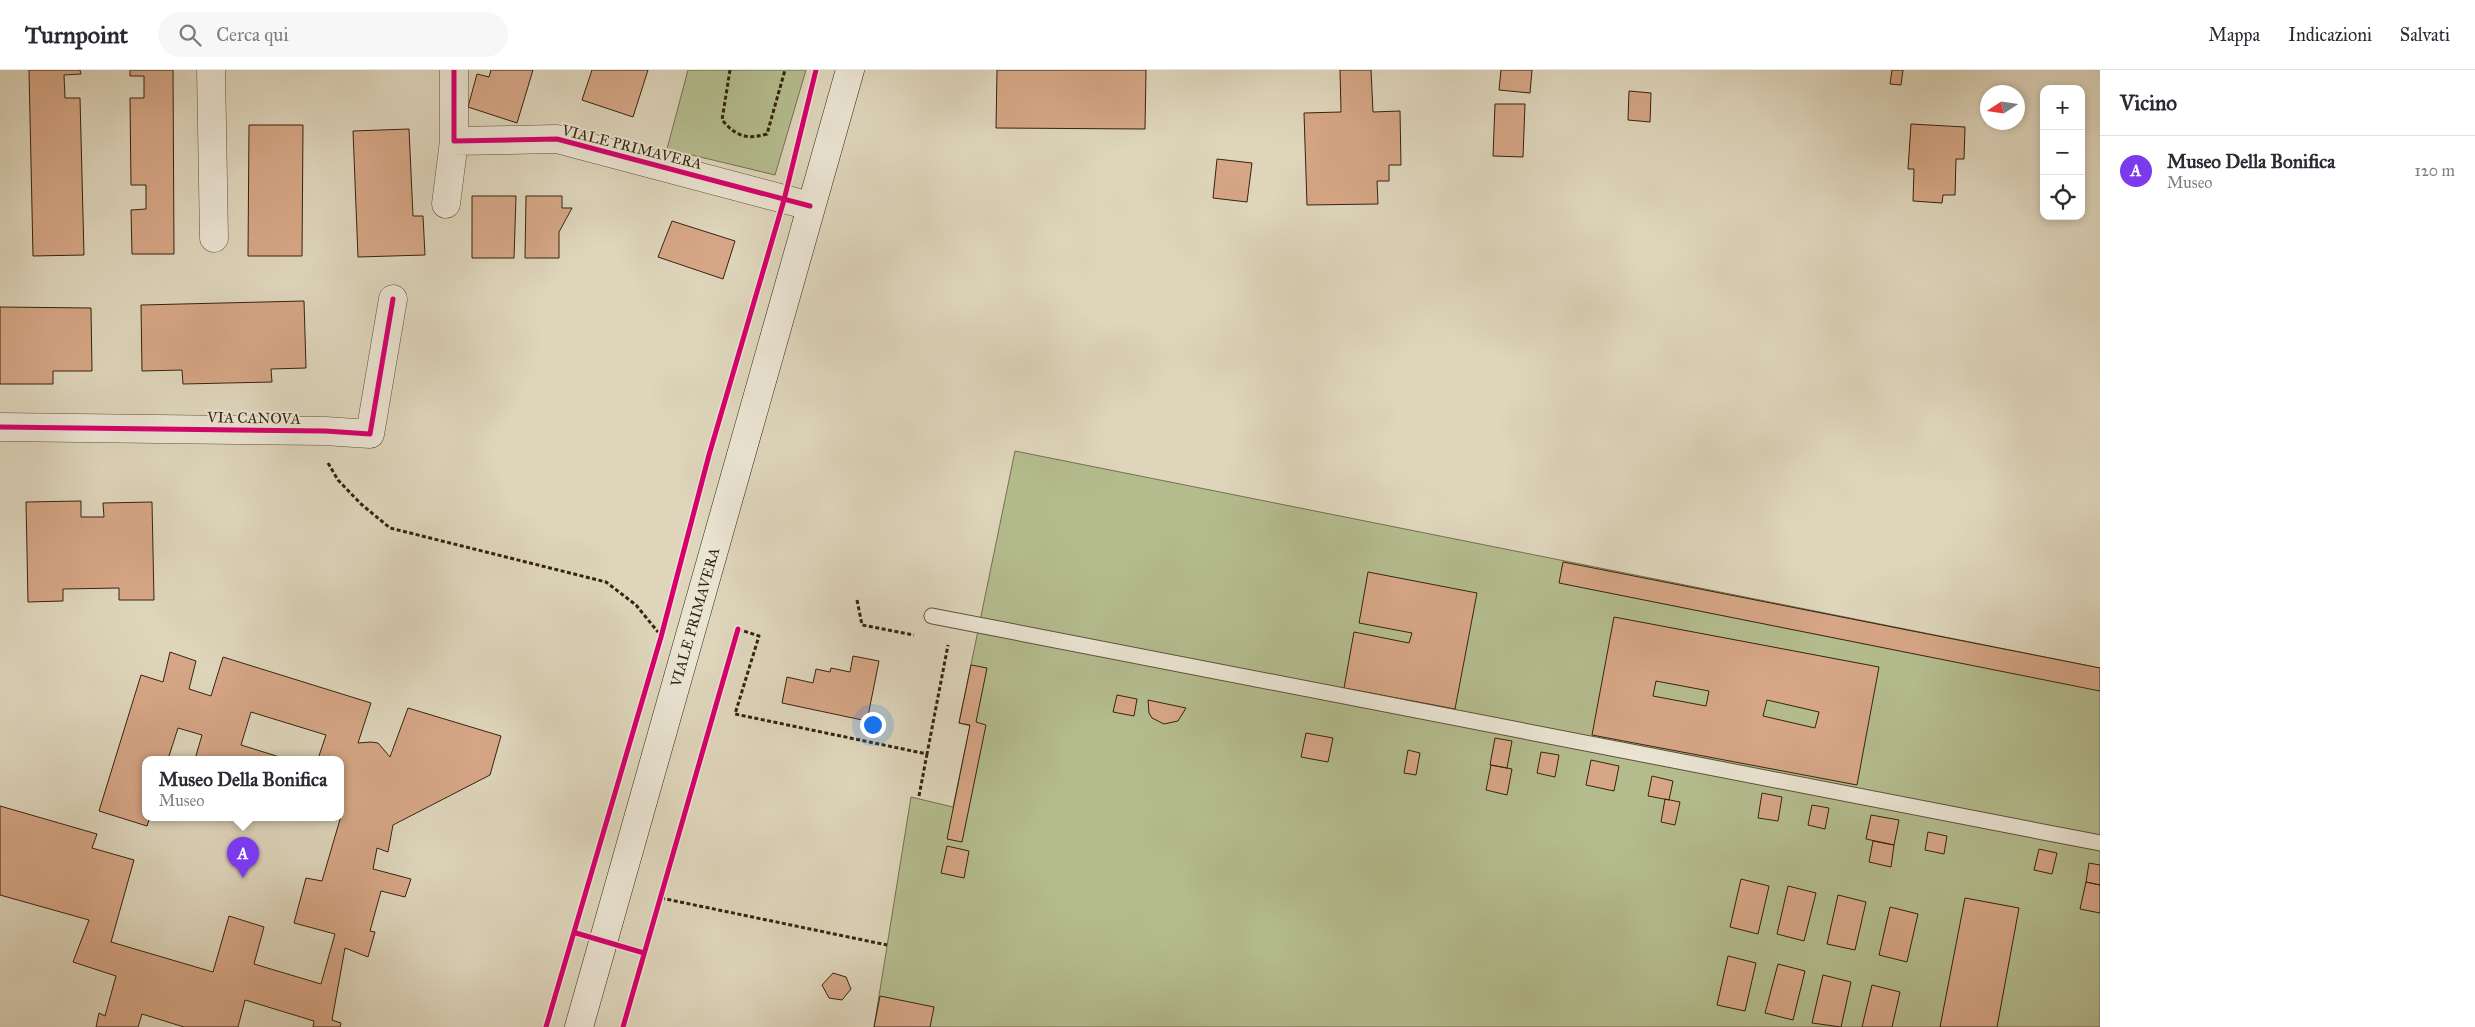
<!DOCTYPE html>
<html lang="it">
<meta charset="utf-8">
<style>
:root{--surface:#fff;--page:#f7f7f7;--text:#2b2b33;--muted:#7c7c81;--line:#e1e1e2;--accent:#7c3aed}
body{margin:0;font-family:"IM FELL Great Primer",serif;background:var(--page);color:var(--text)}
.controls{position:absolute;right:15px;top:15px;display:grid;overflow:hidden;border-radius:10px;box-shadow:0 2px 8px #0003}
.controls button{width:45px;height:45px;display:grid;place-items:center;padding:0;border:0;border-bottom:1px solid var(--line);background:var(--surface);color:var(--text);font:25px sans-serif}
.compass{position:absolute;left:1980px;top:15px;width:45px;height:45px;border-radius:50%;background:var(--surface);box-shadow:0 2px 8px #0003;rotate:258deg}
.you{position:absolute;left:872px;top:654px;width:18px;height:18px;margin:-12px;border:4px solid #fff;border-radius:50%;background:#1a73e8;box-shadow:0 0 0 8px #1a73e833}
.badge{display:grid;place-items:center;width:32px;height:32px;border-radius:50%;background:var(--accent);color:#fff;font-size:16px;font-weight:700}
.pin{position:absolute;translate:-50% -41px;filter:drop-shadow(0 1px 2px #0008)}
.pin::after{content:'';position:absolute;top:26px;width:18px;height:15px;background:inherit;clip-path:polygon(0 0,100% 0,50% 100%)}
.popup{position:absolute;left:142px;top:686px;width:202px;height:65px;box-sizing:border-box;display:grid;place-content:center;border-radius:10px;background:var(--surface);filter:drop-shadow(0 1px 4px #0005);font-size:16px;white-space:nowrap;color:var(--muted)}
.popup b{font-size:19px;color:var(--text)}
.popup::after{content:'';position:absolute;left:50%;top:100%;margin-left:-10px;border:10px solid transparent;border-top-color:var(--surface)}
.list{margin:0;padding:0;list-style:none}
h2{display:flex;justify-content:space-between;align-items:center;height:65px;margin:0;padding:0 20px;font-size:21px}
h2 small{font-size:16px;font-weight:400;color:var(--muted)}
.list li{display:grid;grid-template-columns:32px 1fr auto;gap:15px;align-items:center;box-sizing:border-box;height:70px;padding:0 20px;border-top:1px solid var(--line)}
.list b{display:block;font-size:19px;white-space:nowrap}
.list p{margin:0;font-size:16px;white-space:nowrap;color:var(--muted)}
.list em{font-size:16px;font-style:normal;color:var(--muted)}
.icon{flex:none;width:28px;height:28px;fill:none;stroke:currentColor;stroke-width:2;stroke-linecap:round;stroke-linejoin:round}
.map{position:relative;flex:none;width:2100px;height:957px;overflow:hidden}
header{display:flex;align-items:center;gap:30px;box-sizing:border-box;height:70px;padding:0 25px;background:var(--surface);border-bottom:1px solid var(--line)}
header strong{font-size:24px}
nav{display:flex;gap:28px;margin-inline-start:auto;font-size:18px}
.search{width:350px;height:45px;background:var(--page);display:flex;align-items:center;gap:12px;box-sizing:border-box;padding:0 18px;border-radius:28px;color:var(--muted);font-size:19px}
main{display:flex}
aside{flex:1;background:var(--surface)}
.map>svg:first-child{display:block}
.green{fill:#b4bc8e;stroke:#74704e}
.building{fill:#d6a686;stroke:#34240e;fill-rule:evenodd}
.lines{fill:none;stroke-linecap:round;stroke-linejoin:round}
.lane-casing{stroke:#5e5039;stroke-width:17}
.street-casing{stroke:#5e5039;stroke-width:29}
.secondary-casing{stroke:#34240e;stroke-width:29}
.path{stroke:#34240e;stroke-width:3;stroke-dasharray:4 2.5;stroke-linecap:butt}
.lane{stroke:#eae4d3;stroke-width:15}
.street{stroke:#eae4d3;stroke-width:28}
.secondary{stroke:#eae4d3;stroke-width:28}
.cycleway-casing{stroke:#eae4d3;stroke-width:8}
.cycleway{stroke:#d6006c;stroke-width:5}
.labels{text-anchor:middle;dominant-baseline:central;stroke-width:4;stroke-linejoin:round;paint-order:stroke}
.street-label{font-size:15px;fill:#34240e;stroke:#eae4d3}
</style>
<header>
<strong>Turnpoint</strong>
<div class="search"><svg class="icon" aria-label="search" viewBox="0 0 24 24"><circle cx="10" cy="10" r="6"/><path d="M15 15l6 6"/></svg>Cerca qui</div>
<nav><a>Mappa</a><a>Indicazioni</a><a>Salvati</a></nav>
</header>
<main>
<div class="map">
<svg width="2100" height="957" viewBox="0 0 2100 957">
<rect width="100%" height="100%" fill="#ded5bb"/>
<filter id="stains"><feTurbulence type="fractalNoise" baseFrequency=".004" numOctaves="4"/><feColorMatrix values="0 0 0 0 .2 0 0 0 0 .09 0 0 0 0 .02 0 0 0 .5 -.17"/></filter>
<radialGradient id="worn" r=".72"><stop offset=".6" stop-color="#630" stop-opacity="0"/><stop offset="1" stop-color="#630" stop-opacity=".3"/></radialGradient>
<!-- green -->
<path class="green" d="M688,0H806L775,105L667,79Z
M1015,381L2100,598V957H874L911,727L953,737L970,656L959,653Z"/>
<!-- building -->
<path class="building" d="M29,0H80L81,4L64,5L65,28H80L84,185L33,186Z
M130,0H173L174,184H132L131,140L146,139V115H131L130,28H144V6H130Z
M491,0H533L517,53L468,37L477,4L489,7Z
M592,0H648L633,47L582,30Z
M997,0H1146L1145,59L996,58Z
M1340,0H1371L1373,42L1400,41L1401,95H1389V111H1377L1378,134L1307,135L1304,43L1341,42Z
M1501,0H1532L1530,23L1499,20Z
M1892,0H1903L1901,15L1890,14Z
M1629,21L1651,23L1650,52L1628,50Z
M1495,34H1525L1523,87L1493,86Z
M1911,54L1965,57L1964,89H1956L1955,125H1943L1942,133L1913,131L1914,99H1908Z
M249,55H303L302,186H248Z
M409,59L413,146H423L425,185L358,187L353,61Z
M1217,89L1252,93L1247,132L1213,128Z
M472,126H516L514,188H472Z
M526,126H562V138H572L559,162V188H525Z
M672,151L735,171L723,209L658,187Z
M304,231L306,298L271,299L272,312L183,314L182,300L142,301L141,235Z
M0,237L91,238L92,301H53V314H0Z
M81,431V447H104L103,433L152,432L154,530H119V518L63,519V531L28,532L26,432Z
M1563,492L2100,598V621L1559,513Z
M1368,502L1477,523L1455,639L1344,618L1354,562L1409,573L1412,563L1359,553Z
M1614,547L1879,597L1857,715L1592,665ZM1656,611L1709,621L1706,636L1653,626ZM1767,630L1819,642L1815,658L1763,646Z
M170,582L196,591L189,619L211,626L223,587L371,633L358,673L371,672L378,673L390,687L408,638L501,666L490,705L393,755L388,782L377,778L373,799L411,809L405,827L381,821L370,861L375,862L368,887L345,878L332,950L341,953L340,957H313L314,951L245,930L238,957H184L142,944L138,957H96L99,943L105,946L116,906L73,892L89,850L0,825V736L97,764L92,778L134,790L111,872L213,902L229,846L264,857L254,894L321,914L335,864L294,853L306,808L322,811L341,746L340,689H318L326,665L251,642L241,675L286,689H195L202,665L178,658L168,689H146V747H150L147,756L99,741L141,605L163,612Z
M853,586L879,591L867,651L782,633L787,607L813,613L816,599L830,602L831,598L850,602Z
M971,595L987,598L976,652L986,655L962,772L947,769L970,655L959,653Z
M1117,625L1137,629L1134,646L1113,642Z
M1148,630L1186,638L1178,651L1164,654L1152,648L1149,643Z
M1306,663L1333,668L1328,692L1301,687Z
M1495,668L1512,671L1507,698L1490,695Z
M1408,680L1420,683L1416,705L1404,703Z
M1541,682L1559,685L1555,707L1537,703Z
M1591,690L1619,696L1614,721L1586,715Z
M1491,695L1512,699L1507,725L1486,720Z
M1652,706L1673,711L1669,730L1648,726Z
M1762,723L1782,727L1778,751L1758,748Z
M1665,729L1680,732L1675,755L1661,752Z
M1812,735L1829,738L1825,759L1808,755Z
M1871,745L1899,750L1894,775L1866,769Z
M1928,762L1947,766L1944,784L1925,780Z
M1873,771L1894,775L1891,797L1869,792Z
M947,776L969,781L964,808L941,803Z
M2039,779L2057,783L2052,804L2034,800Z
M2089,793L2100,795V815L2086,812Z
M1741,809L1769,816L1758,864L1730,857Z
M2086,812L2100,815V843L2080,839Z
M1788,816L1816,823L1804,871L1777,864Z
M1838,825L1866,832L1855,880L1827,874Z
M1965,828L2019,838L1997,957H1940Z
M1890,837L1918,844L1907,892L1879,885Z
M1728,886L1756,893L1745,941L1717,935Z
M1778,894L1805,901L1793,950L1765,943Z
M833,903L846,907L851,919L842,930L829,928L822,915Z
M1823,905L1851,912L1841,957L1812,953Z
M1872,915L1900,922L1892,957H1862Z
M880,926L934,937L930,957H874Z"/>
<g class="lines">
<!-- lane casing -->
<g class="lane-casing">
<path id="lane" d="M932,546L2100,773"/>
</g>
<!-- street casing -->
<g class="street-casing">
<path id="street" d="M211,0L214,168
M454,0V71L557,69L810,136
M446,134L454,71
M0,357L325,361L370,364L393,229"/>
</g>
<!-- secondary casing -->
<g class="secondary-casing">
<g id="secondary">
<path id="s1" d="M579,957L850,0"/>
</g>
</g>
<!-- path -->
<path class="path" d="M730,0L722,50C736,66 746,70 767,64L785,0
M328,393L338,410L361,434L390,458L606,512L636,535L658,562
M857,530L862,555L914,565
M738,559L759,566L735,644L927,684L948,575
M919,726L927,684
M661,828L887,875"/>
<!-- lane -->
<use href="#lane" class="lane"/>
<!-- street -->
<use href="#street" class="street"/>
<!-- secondary -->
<use href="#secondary" class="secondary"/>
<!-- cycleway casing -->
<g class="cycleway-casing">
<path id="cycleway" d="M454,0V71L557,69L810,136
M0,357L325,361L370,364L393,229
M576,863L644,883
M546,957L661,567L709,385L784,130L816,0
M623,957L738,559"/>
</g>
<!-- cycleway -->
<use href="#cycleway" class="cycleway"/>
</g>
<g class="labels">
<!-- street labels -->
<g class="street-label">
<text transform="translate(632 77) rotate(14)">VIALE PRIMAVERA</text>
<text transform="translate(254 348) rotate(1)">VIA CANOVA</text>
<text stroke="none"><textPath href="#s1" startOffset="426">VIALE PRIMAVERA</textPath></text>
</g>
</g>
<rect width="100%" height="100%" filter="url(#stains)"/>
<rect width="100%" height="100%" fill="url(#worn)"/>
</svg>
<div class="controls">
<button>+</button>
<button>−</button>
<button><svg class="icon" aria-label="locate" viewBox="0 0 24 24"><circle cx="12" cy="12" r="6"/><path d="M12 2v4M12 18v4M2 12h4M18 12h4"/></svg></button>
</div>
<svg class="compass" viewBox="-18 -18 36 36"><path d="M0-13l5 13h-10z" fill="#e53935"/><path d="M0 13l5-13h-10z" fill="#7c7c81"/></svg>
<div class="you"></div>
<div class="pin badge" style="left:243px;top:808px">A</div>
<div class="popup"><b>Museo Della Bonifica</b>Museo</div>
</div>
<aside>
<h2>Vicino<small></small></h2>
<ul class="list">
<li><span class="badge">A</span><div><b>Museo Della Bonifica</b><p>Museo</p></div><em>120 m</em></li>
</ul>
</aside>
</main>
